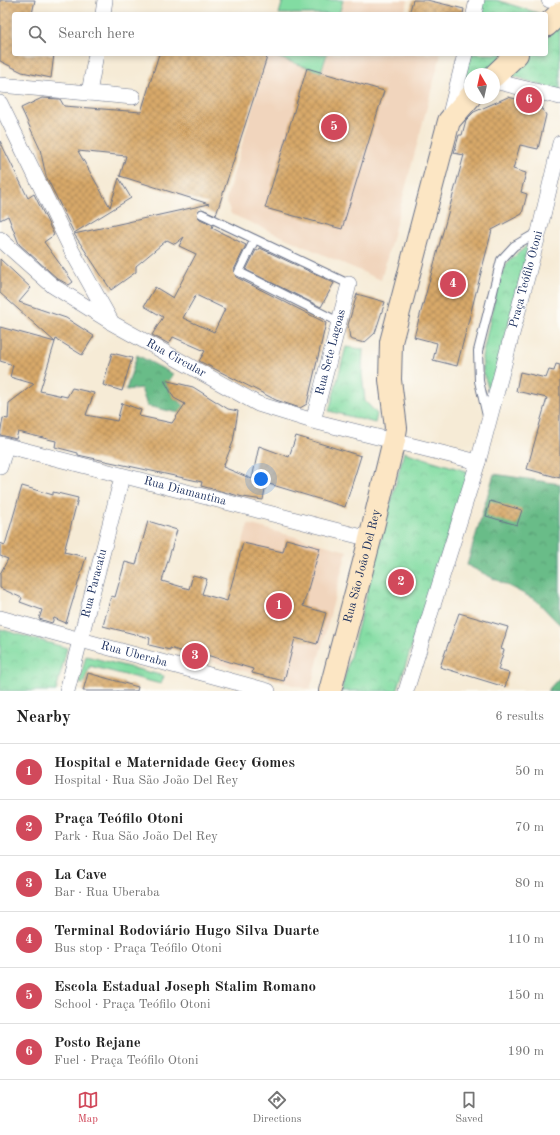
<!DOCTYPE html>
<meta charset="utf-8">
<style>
:root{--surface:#fff;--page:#f6f6f6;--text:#222;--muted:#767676;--line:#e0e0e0;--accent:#d1495b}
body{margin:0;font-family:"Old Standard TT",serif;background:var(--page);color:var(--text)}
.compass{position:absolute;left:464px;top:68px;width:36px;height:36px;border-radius:50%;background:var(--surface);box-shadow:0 2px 6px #0003;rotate:351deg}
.you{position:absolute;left:261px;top:479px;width:14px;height:14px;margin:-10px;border:3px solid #fff;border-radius:50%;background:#1a73e8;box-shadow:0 0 0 6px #1a73e833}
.badge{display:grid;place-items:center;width:26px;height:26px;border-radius:50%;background:var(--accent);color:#fff;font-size:13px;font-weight:700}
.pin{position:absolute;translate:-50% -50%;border:2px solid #fff;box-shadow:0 1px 4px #0006}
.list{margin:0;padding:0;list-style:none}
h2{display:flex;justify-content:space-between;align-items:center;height:52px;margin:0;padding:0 16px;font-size:17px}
h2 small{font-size:13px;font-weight:400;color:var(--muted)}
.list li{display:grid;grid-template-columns:26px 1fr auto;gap:12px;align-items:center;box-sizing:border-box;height:56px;padding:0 16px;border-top:1px solid var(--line)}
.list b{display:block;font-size:15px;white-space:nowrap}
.list p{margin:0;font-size:13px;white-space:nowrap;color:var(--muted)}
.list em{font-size:13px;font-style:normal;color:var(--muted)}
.icon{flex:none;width:22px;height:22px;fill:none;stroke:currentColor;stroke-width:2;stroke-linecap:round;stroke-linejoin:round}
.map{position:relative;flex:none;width:560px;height:691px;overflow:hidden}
.search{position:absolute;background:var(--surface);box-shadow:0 2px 6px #0003;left:12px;right:12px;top:12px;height:44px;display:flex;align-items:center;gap:10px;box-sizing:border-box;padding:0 14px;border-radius:4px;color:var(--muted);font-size:15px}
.sheet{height:388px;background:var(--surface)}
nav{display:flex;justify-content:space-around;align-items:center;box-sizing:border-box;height:56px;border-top:1px solid var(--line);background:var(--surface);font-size:11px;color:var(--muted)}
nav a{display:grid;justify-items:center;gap:2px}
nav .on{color:var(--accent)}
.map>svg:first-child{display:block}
.built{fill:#f1d5bd}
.grass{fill:url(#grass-tufts);stroke:#4e8680}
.forest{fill:url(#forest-crowns);stroke:#427673}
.park{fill:url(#park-crowns);stroke:#4e8680}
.garden{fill:#82dca2;stroke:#4e8680}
.building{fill:url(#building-cross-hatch);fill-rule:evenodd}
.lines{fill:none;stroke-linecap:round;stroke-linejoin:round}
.service-casing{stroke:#687188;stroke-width:10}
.minor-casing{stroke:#687188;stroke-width:16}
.secondary-casing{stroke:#687188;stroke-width:24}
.service{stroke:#fff;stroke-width:8}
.minor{stroke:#fff;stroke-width:15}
.secondary{stroke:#fce6c4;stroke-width:22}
.labels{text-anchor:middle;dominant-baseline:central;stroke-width:3;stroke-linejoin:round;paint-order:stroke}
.street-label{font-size:12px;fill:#1b2f5e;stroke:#fdfcf7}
</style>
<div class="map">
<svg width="560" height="691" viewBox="0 0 560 691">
<defs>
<pattern id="grass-tufts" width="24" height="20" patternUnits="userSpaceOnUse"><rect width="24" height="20" fill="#82dca2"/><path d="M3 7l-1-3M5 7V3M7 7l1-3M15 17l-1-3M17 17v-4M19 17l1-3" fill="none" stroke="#70bd8e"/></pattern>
<pattern id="forest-crowns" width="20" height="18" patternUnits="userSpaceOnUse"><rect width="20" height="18" fill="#69bc88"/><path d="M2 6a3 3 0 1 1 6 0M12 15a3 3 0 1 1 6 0" fill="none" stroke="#569972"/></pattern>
<pattern id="park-crowns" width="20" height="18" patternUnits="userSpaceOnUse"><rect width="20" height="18" fill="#82dca2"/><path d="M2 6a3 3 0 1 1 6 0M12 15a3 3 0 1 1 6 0" fill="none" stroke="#70bd8e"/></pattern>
<pattern id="building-cross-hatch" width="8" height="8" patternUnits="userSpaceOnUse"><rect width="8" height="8" fill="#d8a969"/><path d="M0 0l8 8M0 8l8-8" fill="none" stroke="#ae8a5a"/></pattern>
</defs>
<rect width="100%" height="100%" fill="#fdfcf7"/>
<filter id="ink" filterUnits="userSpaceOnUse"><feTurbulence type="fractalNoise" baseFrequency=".025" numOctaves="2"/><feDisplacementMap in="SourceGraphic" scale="8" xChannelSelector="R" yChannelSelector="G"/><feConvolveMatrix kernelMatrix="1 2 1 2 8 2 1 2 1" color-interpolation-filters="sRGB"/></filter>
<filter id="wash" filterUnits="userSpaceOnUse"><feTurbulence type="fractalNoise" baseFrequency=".012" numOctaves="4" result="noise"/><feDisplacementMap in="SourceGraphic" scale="16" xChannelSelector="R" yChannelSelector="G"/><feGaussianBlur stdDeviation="0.9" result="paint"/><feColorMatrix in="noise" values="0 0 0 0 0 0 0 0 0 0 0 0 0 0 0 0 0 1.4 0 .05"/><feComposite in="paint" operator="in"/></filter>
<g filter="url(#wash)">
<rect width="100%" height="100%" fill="#f6ebd6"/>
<!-- built -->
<path class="built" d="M283,0H408L404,14H279Z
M268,54H441L381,280L231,214L226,200Z
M248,524L347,551L310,690L211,661Z"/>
<!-- grass -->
<path class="grass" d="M86,656L164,676L161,684L90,666L83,684L79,683Z"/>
<!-- forest -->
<path class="forest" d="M137,355L173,374L167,386L174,398L185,406L179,413L147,406L141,388L126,390Z
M494,474L560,484V625L536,600L467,565Z
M560,677V691H547Z"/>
<!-- park -->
<path class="park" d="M481,0H496L541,14H478Z
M560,24V92L508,74L529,54H546V38Z
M468,54H506L484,74H470V86H463Z
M530,243L490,395L483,371L482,357L499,279L508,262Z
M346,347L363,349L362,374L365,401L377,414L375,423L329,411Z
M404,452L469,472L397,691H341Z
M0,629L67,648L56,691H0Z"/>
<!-- garden -->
<path class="garden" d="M283,0H343L339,14H279Z
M267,54H327L321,72Z"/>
<g id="blocks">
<!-- building -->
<path class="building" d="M0,0H35L32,14H14V54H54L51,78L22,72L0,61Z
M413,0H427L464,9L463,14H409Z
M159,54H268L216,215L202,209L199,210L197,215L200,219L213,225L212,228L246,245L234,270L236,277L326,323L307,404L300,408L276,400L199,361L205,351L173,337L169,344L152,335L163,317L144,306L155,287L173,298L196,254L179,246L184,237L175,244L167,240L136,266V272L111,290L74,234L209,204L120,176L126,156L78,151L110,207L119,178L131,198L74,233L46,176L40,149L21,108L42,98L60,99L64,106L141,112ZM196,295L225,309L214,332L183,318Z
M307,68L384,91L342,229L265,208Z
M508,97L540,105L546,115L538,149L520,145L513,169L526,173L521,192L527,194L522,214L492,230L457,366L433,360L437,343L414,337L464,155L454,153L459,135H462L466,120L474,112Z
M0,141L28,198L34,194L54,235L44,242L73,282L69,285L58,279L19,244L8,216L0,220Z
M260,248L334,283L321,307L246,270L256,250L258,251Z
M0,259L31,288L19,302L66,318L94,336L82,355L56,339L55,342L0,293Z
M357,294L385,302L375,333L364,343L350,339L348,325Z
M0,327L55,342L40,391L67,397L72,388L94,393L86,415L117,421L122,403L141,410L139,416L172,423L185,404L174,398L164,380L193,387L228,409L238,411L233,442L223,467L252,479L259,446L289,457L296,436L361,456L345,507L266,483L263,500L243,497L201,486L202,482L78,455V453L55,447L56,441L18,432L16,439L0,435L3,418L8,419L9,403L34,384L10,377L13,365L0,361Z
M112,353L132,358L122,391L103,385Z
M556,364L560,365V478L527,469L547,398L516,391L520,372L546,378L549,370L554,371Z
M22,486L53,495V492L78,498L64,552L86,557L66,623L54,618L52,623L39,619L42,610L20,602L22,598L0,588V574L8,559L0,556V543L5,545Z
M490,501L522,510L517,525L486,516Z
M148,521L177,530L162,581L189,589L193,575L207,579L202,594L227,601L243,543L283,552L286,539L320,548L303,606L326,613L317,644L295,638L284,681L252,673L253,669L210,656L192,653V655L170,648V650L149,645L150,638L103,626L111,596L115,597L125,562L136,565Z
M459,613L508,627L501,649L504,650L498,670L509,673L505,687L440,667Z
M88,673L138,687L137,691H83Z"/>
</g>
</g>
<g filter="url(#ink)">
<use href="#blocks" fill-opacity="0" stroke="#687188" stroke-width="1"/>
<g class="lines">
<!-- service casing -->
<g class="service-casing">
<path id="service" d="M202,214L349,284
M254,241L239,272L339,322
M487,416L479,381L478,351L501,260L514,246L538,232"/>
</g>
<!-- minor casing -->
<g class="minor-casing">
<g id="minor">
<path d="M549,0L560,2"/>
<path d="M103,14L105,0"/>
<path d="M474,14L477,0"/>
<path d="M494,81L560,97"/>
<path d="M0,85L133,97"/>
<path d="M89,93L96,54"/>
<path id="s1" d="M0,103L73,253L112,323L258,404L313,421L478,462"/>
<path d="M449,118L465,54"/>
<path d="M0,239L53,286L111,322"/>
<path id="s2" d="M313,421L349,284"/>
<path id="s3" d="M0,444L370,539"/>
<path d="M0,467L6,446"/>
<path id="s4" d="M0,618L268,691"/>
<path id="s5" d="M67,691L122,477"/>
<path id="s6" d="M406,691L478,462L539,232L560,143"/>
</g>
</g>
<!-- secondary casing -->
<g class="secondary-casing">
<g id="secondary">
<path d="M546,26L560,13"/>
<path d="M494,76L517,54"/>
<path id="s7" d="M330,691L370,539L394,440L396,428L390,380L391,342L449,121L470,97"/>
</g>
</g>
<!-- service -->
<use href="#service" class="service"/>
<!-- minor -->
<use href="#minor" class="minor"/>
<!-- secondary -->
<use href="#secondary" class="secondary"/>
</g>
</g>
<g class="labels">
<!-- street labels -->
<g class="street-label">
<text stroke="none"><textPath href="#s6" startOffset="429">Praça Teófilo Otoni</textPath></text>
<text stroke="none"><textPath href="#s2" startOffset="71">Rua Sete Lagoas</textPath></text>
<text stroke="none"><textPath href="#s1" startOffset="320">Rua Circular</textPath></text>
<text stroke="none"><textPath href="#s3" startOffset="191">Rua Diamantina</textPath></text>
<text stroke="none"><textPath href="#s7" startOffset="129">Rua São João Del Rey</textPath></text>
<text stroke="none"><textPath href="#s5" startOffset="111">Rua Paracatu</textPath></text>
<text stroke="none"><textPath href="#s4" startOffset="139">Rua Uberaba</textPath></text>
</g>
</g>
</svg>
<svg class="compass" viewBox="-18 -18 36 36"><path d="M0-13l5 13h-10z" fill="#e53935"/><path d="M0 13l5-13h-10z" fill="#767676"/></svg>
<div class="you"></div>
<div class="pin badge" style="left:279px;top:606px">1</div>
<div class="pin badge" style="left:401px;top:582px">2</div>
<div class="pin badge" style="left:195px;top:656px">3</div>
<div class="pin badge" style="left:453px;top:284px">4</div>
<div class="pin badge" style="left:334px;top:127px">5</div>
<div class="pin badge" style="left:529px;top:100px">6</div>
<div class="search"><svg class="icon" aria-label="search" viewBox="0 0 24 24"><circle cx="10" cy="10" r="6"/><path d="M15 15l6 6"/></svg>Search here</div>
</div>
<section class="sheet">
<h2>Nearby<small>6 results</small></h2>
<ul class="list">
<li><span class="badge">1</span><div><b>Hospital e Maternidade Gecy Gomes</b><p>Hospital · Rua São João Del Rey</p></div><em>50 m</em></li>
<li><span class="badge">2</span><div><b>Praça Teófilo Otoni</b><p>Park · Rua São João Del Rey</p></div><em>70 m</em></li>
<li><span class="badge">3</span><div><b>La Cave</b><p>Bar · Rua Uberaba</p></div><em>80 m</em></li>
<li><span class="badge">4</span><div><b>Terminal Rodoviário Hugo Silva Duarte</b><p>Bus stop · Praça Teófilo Otoni</p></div><em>110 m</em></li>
<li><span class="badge">5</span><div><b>Escola Estadual Joseph Stalim Romano</b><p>School · Praça Teófilo Otoni</p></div><em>150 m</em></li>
<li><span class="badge">6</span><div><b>Posto Rejane</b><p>Fuel · Praça Teófilo Otoni</p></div><em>190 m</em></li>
</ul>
</section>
<nav>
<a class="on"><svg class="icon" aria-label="map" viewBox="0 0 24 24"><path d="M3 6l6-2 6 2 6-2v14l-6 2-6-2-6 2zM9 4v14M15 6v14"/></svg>Map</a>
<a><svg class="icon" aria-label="directions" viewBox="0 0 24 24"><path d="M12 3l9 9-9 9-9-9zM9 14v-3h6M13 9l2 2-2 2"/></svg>Directions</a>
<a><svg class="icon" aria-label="saved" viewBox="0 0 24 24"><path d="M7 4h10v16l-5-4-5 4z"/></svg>Saved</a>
</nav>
